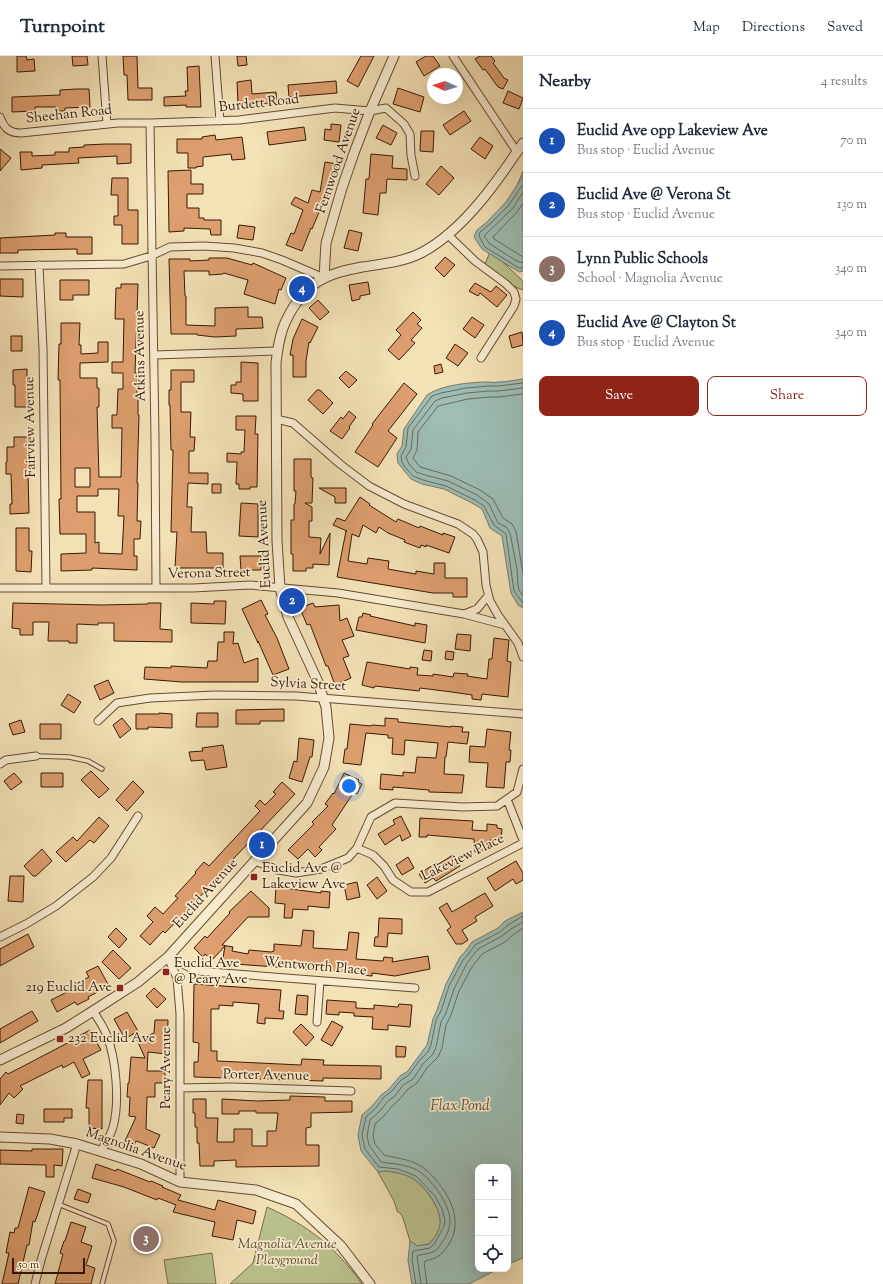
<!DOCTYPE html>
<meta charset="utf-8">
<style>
:root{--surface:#fff;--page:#f6f6f7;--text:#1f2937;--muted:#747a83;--line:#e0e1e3;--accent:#8f2418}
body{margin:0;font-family:"Sorts Mill Goudy",serif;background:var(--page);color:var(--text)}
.controls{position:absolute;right:12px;bottom:12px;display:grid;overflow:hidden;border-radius:8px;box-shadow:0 4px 16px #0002}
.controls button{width:36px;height:36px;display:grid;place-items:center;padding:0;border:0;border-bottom:1px solid var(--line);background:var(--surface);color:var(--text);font:20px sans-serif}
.compass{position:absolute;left:427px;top:12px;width:36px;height:36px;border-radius:50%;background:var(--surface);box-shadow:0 4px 16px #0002;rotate:273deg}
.scale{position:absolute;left:12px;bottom:10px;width:73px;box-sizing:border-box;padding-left:4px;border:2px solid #381905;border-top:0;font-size:11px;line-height:14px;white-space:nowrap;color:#381905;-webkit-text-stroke:3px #f8ecd0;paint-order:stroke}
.you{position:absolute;left:349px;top:730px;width:14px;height:14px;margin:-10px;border:3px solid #fff;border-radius:50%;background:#1a73e8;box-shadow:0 0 0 6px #1a73e833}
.badge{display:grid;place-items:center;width:26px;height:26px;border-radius:50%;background:var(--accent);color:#fff;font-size:13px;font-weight:700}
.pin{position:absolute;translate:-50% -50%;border:2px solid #fff;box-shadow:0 1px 4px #0006}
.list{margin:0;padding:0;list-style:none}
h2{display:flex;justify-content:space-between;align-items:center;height:52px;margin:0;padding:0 16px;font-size:17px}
h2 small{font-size:13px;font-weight:400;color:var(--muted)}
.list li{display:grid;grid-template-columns:26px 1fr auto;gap:12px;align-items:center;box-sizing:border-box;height:64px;padding:0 16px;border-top:1px solid var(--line)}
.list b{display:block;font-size:15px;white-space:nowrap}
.list p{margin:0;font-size:13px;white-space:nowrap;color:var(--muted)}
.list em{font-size:13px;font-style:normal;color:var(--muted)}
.actions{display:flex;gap:8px;padding:12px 16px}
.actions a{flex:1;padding:9px 0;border:1px solid var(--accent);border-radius:8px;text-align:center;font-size:14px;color:var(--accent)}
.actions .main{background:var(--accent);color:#fff}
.icon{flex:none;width:22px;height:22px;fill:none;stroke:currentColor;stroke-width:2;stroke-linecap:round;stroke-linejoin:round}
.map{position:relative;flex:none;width:523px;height:1228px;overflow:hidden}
header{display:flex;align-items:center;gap:24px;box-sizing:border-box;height:56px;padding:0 20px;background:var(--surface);border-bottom:1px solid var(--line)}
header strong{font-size:19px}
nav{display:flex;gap:22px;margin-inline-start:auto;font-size:14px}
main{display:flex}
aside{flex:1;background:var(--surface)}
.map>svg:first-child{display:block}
.green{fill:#bac38f;stroke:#796e4a}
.water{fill:#9dbdb5;stroke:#757b6f}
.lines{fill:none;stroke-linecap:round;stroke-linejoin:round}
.shore{stroke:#6a6b5d;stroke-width:1}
.building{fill:#de9f70;stroke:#381905;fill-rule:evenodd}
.service-casing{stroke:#674b32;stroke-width:5.5}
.minor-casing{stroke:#674b32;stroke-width:9}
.tertiary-casing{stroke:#674b32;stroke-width:11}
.service{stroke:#f8ecd0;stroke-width:3.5}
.minor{stroke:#f8ecd0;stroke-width:7}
.tertiary{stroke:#f8ecd0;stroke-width:9}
.poi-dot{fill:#8f2418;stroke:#f8ecd0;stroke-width:1.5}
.labels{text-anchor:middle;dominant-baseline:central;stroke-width:3.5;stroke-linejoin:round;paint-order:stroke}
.street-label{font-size:14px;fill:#381905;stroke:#f8ecd0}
.poi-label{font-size:14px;fill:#381905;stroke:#f8ecd0;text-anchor:start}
.park-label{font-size:14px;font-style:italic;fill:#5f4c2e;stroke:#f8ecd0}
.water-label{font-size:15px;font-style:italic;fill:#5b5243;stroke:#f8ecd0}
</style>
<header>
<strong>Turnpoint</strong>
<nav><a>Map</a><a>Directions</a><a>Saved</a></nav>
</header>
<main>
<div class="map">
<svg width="523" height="1228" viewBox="0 0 523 1228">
<rect width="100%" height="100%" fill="#f4e2b7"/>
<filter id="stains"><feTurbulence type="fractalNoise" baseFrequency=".005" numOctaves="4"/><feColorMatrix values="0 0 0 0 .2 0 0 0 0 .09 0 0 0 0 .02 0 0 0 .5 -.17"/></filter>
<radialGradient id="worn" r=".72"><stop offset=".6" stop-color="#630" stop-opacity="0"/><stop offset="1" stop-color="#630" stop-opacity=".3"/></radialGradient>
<!-- green -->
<path class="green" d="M523,115V145L491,195L523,225V234L498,224L483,213Z
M385,1115C394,1116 403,1117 412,1122C424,1129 443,1154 440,1169C439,1176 434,1183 429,1188L417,1190L410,1185L403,1162L401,1158L397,1155L394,1145L378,1116Z
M267,1151C307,1169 336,1191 362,1228H230L253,1207Z
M212,1197L216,1228H168L164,1204Z"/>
<!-- water -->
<path class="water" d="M523,120V215L519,216L482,193L474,181L477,174L487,166L506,146Z
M523,323V552L518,549L511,537L502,480L490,472L482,453L472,447L444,433L422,428L411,423L398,407L397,398L402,390L404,373L427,339C441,329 471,326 488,326C491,326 495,327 498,326C506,326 515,324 523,323Z
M523,856V1202L508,1208V1111H478V1213H498L469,1228H412L408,1204L410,1185L417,1190L429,1188C434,1183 439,1176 440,1169C443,1154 424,1128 410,1121C403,1118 395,1116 387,1115C383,1115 381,1116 378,1116L361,1095L358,1079L362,1059L373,1049L381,1039L388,1034L401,1019L407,1016L427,989L433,963L437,954L446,928L460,901L464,897L472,886L498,872L505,865Z"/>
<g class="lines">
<!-- shore -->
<path class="shore" d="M523,128L509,149L490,168L480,176L479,180L485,191L519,212H523
M523,136L513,152L484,180L490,188L515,204L523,207
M523,147L517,156L493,181L494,183L523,201
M523,327L498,330H489L466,332L441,337L432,340L408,372L406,391L401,400L402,406L405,411L413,420L423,424L446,430L475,444L484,450L494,469L506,478L514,535L523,547
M523,332L498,335H489L467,337L442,342L435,345L413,374L411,393L406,401L409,408L416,416L425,419L448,425L477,439L489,448L498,467L506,471L510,477L517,513L518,529L519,534L523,540
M523,338L499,341H489L468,343L438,350L418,376L417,394L413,402L420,411L451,420L480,434L493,443L503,462L512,468L516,475L523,518
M416,1228L412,1204L413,1195L430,1192L435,1187L444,1170L445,1164L442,1153L435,1140L416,1120L398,1113L379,1111L365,1093L362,1079L366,1061L376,1052L384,1041L391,1036L400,1025L409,1019L419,1005L428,996L431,989L436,964L441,955L449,930L463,904L467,900L475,889L500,876L508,869L523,860
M421,1228L417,1200C422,1198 430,1198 435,1195C438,1193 440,1189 443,1185C447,1179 450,1172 450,1165C450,1148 431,1122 417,1114C405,1108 393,1108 381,1106L369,1089L367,1080L370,1064L380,1055L388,1045L395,1040L403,1029L413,1023L423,1008L433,998L436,991L441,966L446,957L454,933L467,907L478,893L502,880L511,873L523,866
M427,1228L424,1206C429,1203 436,1203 441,1198C465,1175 455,1146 436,1124C431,1118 426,1113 419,1109C408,1103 396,1102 384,1099L375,1088L373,1080L375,1068L384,1060L393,1049L399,1044L408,1033L417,1027L427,1012L438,1001L442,992L446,969L451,959L459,935L472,911L482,898L505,886L514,878L523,872"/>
</g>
<!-- building -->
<path class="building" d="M17,0H26L27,4L34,3L35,15L17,16Z
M72,0H87L88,9L73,10Z
M123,0H137L138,32H152V44H128L127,19H124Z
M237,0H246L247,9L238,10Z
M361,0H374L358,31L347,25Z
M426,0H433L440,10L424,20L416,6Z
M480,0H491L495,5L493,7L504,22L508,24L503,33L498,31L485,13L483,14L475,3Z
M199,10L201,51H186V49L164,50V41L186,40L185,35H188L187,11Z
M251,24L252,38L276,36L277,47L263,48L262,45L238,47L237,26Z
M336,25L337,37L289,41L288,29Z
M398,32L424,41L420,56L393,48Z
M76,33H89L90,51L65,52V55H56V51H35V55L12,56V41L60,39V34Z
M508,35L523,42L519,53L503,47Z
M464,55L471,65L450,79L443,69Z
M331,68L341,69L339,86L324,84L325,73L331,74Z
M383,69L397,77L391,89L376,82Z
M304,71L306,84L269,89L267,76Z
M421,75H434L433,96L420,95Z
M215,79L216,84L242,81L245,103L232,104L231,98L203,101V110L196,111V112H188V97H177V83H202V81Z
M480,81L493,90L485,103L471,93Z
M106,88H131V107L117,108V100L78,102L79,107L42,109V112L21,114L20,96H32V100L55,99V96H69V92L84,91V89Z
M0,93L11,102L0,115Z
M371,98L393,100L392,112L407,113V124L387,123L386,137H380L378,159L363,157L366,123H369Z
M325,106L337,108L333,128H331L324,150L322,149L312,173L311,172L302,195L286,189L291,177L294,178L303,154L291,148L295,141L308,147L312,134L320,136Z
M441,110L454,122L439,139L426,128Z
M191,114V128H203V138H187V152H199V162H204V164H221V179H211L210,173L184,172V175L169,176L168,115Z
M112,122H128V154H138V188H122V169H114V160H118V139H111Z
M239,169L255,171L253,184L237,182Z
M349,174L362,177L358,195L344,192Z
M55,177H66V181H92V198H77V193L18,194V197H0V182L55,179Z
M445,201L455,209L444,221L435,212Z
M209,202H227L252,209L253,207L286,222L281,234L279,233L275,248L244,238L248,224L224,217L223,218L209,219V215H184L185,240H186V269L215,270V252L248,251V261H262L263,272L236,273V280L215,281L197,279V278H171L169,203H190V205L209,204Z
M0,223H23V241L0,240Z
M60,224H89V239H73V244H60Z
M368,226L370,238L360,240V243L352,245L349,229Z
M475,227L491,236L496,230L507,239L497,251L480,237L478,240L469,235Z
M121,228H138L135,317H137V338H138V359H139L137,427H138L137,465H141L140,483H134V500H137V514L92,512V514L61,515V498L86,497V478H60L59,443H61L60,324H58L59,288H61V267H80L79,289H81V298L98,297V286H108V306L80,307V322H97V332H99V351H97L99,421H121L122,372H112V359H117L118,333H123V317H112V306H123L124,263H115L116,232H121ZM75,412H90V431H75ZM98,433H119L118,460H124L122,498L99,497V486L95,487V456H77V440H98Z
M318,244L329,256L320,264L309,252Z
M413,256L421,264L417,268L422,272L411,284L415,287L399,304L388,294L401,279L396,274Z
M472,261L484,269L475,282L463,273Z
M302,263L318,271L310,287L309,286L306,305V321H293V299H290L293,283Z
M522,276L523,289L512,292L509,280Z
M11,280H22V295H11Z
M455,288L468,297L458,310L446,302Z
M241,306L258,307V345H243V338L231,337V329H236V326H241Z
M441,308L443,316L435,318L434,310Z
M27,313V351H15V329H13V314Z
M171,314H194V326H181V356H191L190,381H195L194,395H189V417H208V428L188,427L187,451H192L191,476H206L207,497H223V512H175L177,476H171L173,394H171L170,349H169V334H171Z
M346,315L357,324L349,332L339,322Z
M404,327L417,338L388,375L397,382L378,411L355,396L373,369L372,368Z
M317,334H320L333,347L323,358L308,344Z
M349,355L356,361L349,371L350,372L342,383L330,375L341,361L343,363Z
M236,360H256L255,378H258L257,431H250V433H239V428H236L237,406H227V397L241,398V396H244L245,374H236Z
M14,381H28V406H30V418H28L29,457L10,458V448H12L11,418H6V406H7V391H14Z
M294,403H311V421L313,422L312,447H305L312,451V465H309V481L321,482L320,498L330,477L329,509L313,508V512H306V515H293V498H291V464H294V448H295L296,435H294Z
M212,428H221V437H212Z
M319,432H346V447H335V441Z
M360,441L370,448L369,449L396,466L398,463L419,472L420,470L443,479V477L455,481L449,497L426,489V491L421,489L420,492L404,486L405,484L388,477L379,471L376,477L363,469L359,481L352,478L348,505L367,508L368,502L389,505L388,513L416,518V515L434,518V507H445V522H467V541H453V537H433L337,521L346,475H347L333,469L337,462L345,465Z
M241,447L258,448V481L239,480Z
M16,472H29V495H32L31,516L16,515Z
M240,500H261V514H241Z
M261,544L268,558L265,559L277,582L289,613L273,619L258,585V587L242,553Z
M214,545H226L225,568L191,567V547L214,548Z
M13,547L102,549L148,548V547H161L160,573L172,574V586L114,585V567H98V569L77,568V587H69V585H48L49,566H33V579H20V573L12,572Z
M313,547L315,551L339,549L340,565L347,562L354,580L342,584L349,600L343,602L351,622L335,629L328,610H326L310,568L307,569L300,552Z
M363,557L371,559L370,560L415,570V567L427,569L425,587L356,574L359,561H362Z
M224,576H234L233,588L238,587L244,607L258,602V626H182L144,623L145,611L171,612V610L207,612L208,605H217L218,586H224Z
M457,578L471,579L470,595L455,593Z
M494,582L509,584L507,605L511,606L508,641L482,638L481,644L472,643V639L452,636L420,632L419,635L375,630L374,632L362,629L367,606L410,613V611L418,612L417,619L433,620V618L453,621L454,617L468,618L467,620L487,623L489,603H492Z
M424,594L432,595L431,605L422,604Z
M446,595L454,596L453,604L445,603Z
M108,624L114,637L100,644L94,630Z
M68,638L81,646L74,657L61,649Z
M284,653V665H260V668H236V654Z
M159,657L172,658V672L148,671V673H136V658H159Z
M197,657H218V671H196Z
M122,662L131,673L120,682L113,669Z
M385,662L398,663V666L451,671V670L463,671L462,676H469L467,688L448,686L446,701H445L444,718L464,719L462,737L429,736V734L393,731V734L380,733L381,718L403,720V716L415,717L417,701L436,702L438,687L405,684L404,699L392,698L393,682H388V679L366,677L361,709L343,707L345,693H347L350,668L371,670L372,669L385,670Z
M21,664L25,676L13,679L9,668Z
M40,668H61V683H40Z
M487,673L511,676L509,694H511L510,706H506L504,732L486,731L488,707L469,706L470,690L485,691Z
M299,682L314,684L312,701H310L302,726L289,722L294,705L297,706Z
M223,689L227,711L206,714L204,704L191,705L189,696L203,695L202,692Z
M91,715L109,733L99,742L81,724Z
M14,717L22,726L11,734L4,725Z
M41,717H63V731H41Z
M344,717L359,724L358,726L362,728L357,738L354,736L332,769L336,773L319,791L322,794L315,801L308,793L298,803L288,794L314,768L312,766L328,750L325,748L333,737L334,738Z
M133,725L144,736L127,755L116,744Z
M282,726L295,738L218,819L222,823L217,829L214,826L165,877L163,875L150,889L140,880L153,866L147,860L155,851L163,858L178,842L175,840L196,817L195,816L204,806L209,810L260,755L255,750L260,744L265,749L276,738L273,736Z
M401,760L411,780L402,785L400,779L385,789L378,778L395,768L393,764Z
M99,761L109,770L94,787L90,784L66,806L56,796L73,781L77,785Z
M420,762L473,765L472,774L487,775V768L497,769V772L502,773L501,784H490V787H483L484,795L475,796L474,783L427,779V781H419Z
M42,793L52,805L36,820H33L24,810Z
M453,799L460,810L436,825L433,822L425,827L419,818L436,807L437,809Z
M408,801L414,812L402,819L396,809Z
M516,805L523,817V824L516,828L513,823L495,835L487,822Z
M10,820H24L23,846L8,845Z
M377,821L387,835L377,843L367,829Z
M357,826L360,841L347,844L344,829Z
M276,831L321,837V835L330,836L329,852L308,850V854L293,853L292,862H284L285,848L275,847Z
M251,835L269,852V861H248L222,889L233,891L232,895L248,898L249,894L271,896L274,895V888L301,890L303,874L314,875L313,892L347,894L349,876L359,877L356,903L383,905L384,901L393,902L392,906L428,900L430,913L395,920L372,917V920L361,919V917L234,908V910L222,908L225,890L212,904L205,898L203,901L194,892L205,880L207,882L230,857L229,856Z
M485,837L493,850L475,861L477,865L462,874L468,884L462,888H456L447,874L451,871L439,852L447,847L452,856Z
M379,862L402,863V878L388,877L387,891L374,890L375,881H378Z
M116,872L127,883L119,892L108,881Z
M28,878L34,891L0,910V893Z
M113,894L131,912L119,923L102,906Z
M98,910L109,930L88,941L89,943L77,949L75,946L57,956L51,944L69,935L68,932L89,921L86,916Z
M194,928L281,934L279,955H284L283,963L265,962V968L257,967L259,948L233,946V950L219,949V953H211V995H217V1005L301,1009L302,1003L324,1004L323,1009L381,1010V1023L323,1022V1025L194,1021V1006H198L199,987L193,986Z
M154,932L166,943L157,952L146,940Z
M297,939L308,940L307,959L295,958Z
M327,944L356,946V952L374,953V949L398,951L399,948L412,949L410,971L388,969V974L372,973L373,961L354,960V957L339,956V959L326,958Z
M32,955L38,965L0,987V973Z
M127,956L138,975L125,983L114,963Z
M155,964H168L167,998L148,996L147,1015H165V1027H155V1041H147L146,1073L160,1079L154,1092L139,1086L136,1085L134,1089L125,1085L136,1061L129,1060L130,1041H127L128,1027H129L131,1001L145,1002L137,984L154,977Z
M332,965L343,971L332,990L321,984Z
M301,968L314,981L306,990L293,976Z
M90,974L101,994L83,1003L90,1018L82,1022L74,1006L63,1012L62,1009L20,1030L23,1033L14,1042L9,1037L0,1049V1023L6,1016L8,1018L35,1004L77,982V981Z
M396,990L406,991L405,1001H396Z
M88,1024H102V1073L89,1072V1052H86Z
M290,1040L325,1041V1045H352V1056L311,1057V1071L306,1072V1089H319V1110L236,1111V1104L214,1105V1110H200L199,1087H197V1071H195V1057H193V1043H206V1062H218L217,1086H234V1073H252V1090H267V1075H276L278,1057H256V1055H239V1058H222V1043L257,1045L290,1044Z
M44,1053H72V1062H64V1066H44Z
M17,1058L24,1059L23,1068L16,1067Z
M32,1093H63L62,1110L54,1109V1121H46V1109L0,1108V1094L32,1095Z
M96,1108L116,1115L117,1113L150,1126L151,1125L163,1130L162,1131L181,1139L178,1144L215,1154L218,1144L256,1155L253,1168L237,1164L233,1184L212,1180L215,1166L173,1156L176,1149L158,1142L157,1144L124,1131L92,1122Z
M29,1131L45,1136L35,1166L33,1165L29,1189H27L18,1228H2L9,1197H6L10,1176L14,1177L15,1172H18Z
M78,1133L91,1138L88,1147L74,1143Z
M71,1166L86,1171L81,1186L92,1190L86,1209L95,1212L91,1228H55L63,1198L60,1197L64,1185H65Z"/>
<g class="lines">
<!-- service casing -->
<g class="service-casing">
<path id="service" d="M36,700L69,701L88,705L102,713
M58,1148L108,1168L114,1185L102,1228"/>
</g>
<!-- minor casing -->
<g class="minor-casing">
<path id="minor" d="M102,0L107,68
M215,0L220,65
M453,0L517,96
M0,61C4,72 9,77 21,77L118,67H150L239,64L335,52L370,55L386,52L404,68L410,78L411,99L415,120
M150,67L155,383L156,532
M447,178L475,205L506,228L514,236L516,243L514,250L481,302
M39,209L43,293L46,532
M0,210L124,208L151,200L170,191L204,190L234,192L262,197L282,204L324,222
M154,299L277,295
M276,363L293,367L340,408L369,430L404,448L458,468L473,478L477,483L483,496L486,529L490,545L498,559L518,587L523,601
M0,532H193L250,529L338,537L464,558L505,569
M464,558L477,553L488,540
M98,665L117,647L150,642L215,639L296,640L523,658
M0,708L6,704L36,700
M507,743L523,784
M357,792L373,799L384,810L393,824L411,836H428L523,787
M255,805L278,814L296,817L321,813L348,802L357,792L371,761L395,747L463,751L497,750L517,736L523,713
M0,881L26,868L56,850L93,821L111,802L138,760
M168,901L197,915L415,932
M168,901L177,922L180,958V1126
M93,955C98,963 104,971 107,980C116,1003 120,1046 113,1071C111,1079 105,1088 101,1095
M317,966L320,925
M180,1032L231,1031L351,1035
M35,1228L41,1204L77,1088"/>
</g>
<!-- tertiary casing -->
<g class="tertiary-casing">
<path id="tertiary" d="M324,222L326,187L342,132L354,97L370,55L394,0
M0,1004L66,972L93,955L138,926L168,901L307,747L324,711L329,682L326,651L318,626L288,561L280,532L277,485L276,307C279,280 283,265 299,243C305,236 311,229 319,225C332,217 347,214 362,211C382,208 403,206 421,197C463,175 497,126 523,87
M0,1081L50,1083L77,1088L141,1108L180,1126L256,1134L296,1148L341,1190L370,1228"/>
</g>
<!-- service -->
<use href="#service" class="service"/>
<!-- minor -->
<use href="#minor" class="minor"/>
<!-- tertiary -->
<use href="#tertiary" class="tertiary"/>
</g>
<!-- markers -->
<g class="poi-dot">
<rect x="250" y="817" width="8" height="8" rx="2"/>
<rect x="162" y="912" width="8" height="8" rx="2"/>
<rect x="116" y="928" width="8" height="8" rx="2"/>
<rect x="56" y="979" width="8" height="8" rx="2"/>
</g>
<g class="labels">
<!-- street labels -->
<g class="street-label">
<text transform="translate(259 48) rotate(-6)">Burdett Road</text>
<text transform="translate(69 59) rotate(-6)">Sheehan Road</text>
<text transform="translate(339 105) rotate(-71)">Fernwood Avenue</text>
<text transform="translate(141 300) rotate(-91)">Atkins Avenue</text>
<text transform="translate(31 371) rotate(-91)">Fairview Avenue</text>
<text transform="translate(265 488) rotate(-93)">Euclid Avenue</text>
<text transform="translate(209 518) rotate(-1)">Verona Street</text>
<text transform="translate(308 629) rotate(3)">Sylvia Street</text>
<text transform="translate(463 802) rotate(-26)">Lakeview Place</text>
<text transform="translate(206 838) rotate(-48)">Euclid Avenue</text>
<text transform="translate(315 911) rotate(5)">Wentworth Place</text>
<text transform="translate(167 1012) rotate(-90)">Peary Avenue</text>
<text transform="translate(266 1020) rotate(1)">Porter Avenue</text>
<text transform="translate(136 1094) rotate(19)">Magnolia Avenue</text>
</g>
<!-- poi labels -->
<g class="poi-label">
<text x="262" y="813">Euclid Ave @<tspan x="262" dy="16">Lakeview Ave</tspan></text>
<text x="174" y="908">Euclid Ave<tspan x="174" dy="16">@ Peary Ave</tspan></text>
<text x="112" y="932" text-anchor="end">219 Euclid Ave</text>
<text x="68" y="983">232 Euclid Ave</text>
</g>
<!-- park labels -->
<g class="park-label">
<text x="287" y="1189">Magnolia Avenue<tspan x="287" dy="16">Playground</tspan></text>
</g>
<!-- water labels -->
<g class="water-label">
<text x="460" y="1050">Flax Pond</text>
</g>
</g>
<rect width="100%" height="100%" filter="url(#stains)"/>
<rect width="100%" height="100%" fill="url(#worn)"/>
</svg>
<div class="controls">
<button>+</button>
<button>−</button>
<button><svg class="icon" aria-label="locate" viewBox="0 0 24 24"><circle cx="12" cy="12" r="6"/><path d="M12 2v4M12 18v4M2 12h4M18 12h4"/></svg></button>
</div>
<svg class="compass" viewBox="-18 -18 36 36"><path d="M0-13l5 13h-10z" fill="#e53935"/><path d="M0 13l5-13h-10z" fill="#747a83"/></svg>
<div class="scale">50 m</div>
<div class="you"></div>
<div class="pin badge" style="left:262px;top:789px;background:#1a4fb4">1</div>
<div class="pin badge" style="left:292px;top:545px;background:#1a4fb4">2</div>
<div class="pin badge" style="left:146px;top:1183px;background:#8d6e63">3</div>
<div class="pin badge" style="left:302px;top:233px;background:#1a4fb4">4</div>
</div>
<aside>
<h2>Nearby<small>4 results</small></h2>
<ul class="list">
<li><span class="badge" style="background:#1a4fb4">1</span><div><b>Euclid Ave opp Lakeview Ave</b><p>Bus stop · Euclid Avenue</p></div><em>70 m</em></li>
<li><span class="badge" style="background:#1a4fb4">2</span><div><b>Euclid Ave @ Verona St</b><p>Bus stop · Euclid Avenue</p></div><em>130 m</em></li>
<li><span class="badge" style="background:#8d6e63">3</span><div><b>Lynn Public Schools</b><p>School · Magnolia Avenue</p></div><em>340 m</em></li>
<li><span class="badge" style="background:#1a4fb4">4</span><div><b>Euclid Ave @ Clayton St</b><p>Bus stop · Euclid Avenue</p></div><em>340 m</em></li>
</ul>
<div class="actions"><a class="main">Save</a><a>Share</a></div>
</aside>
</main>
